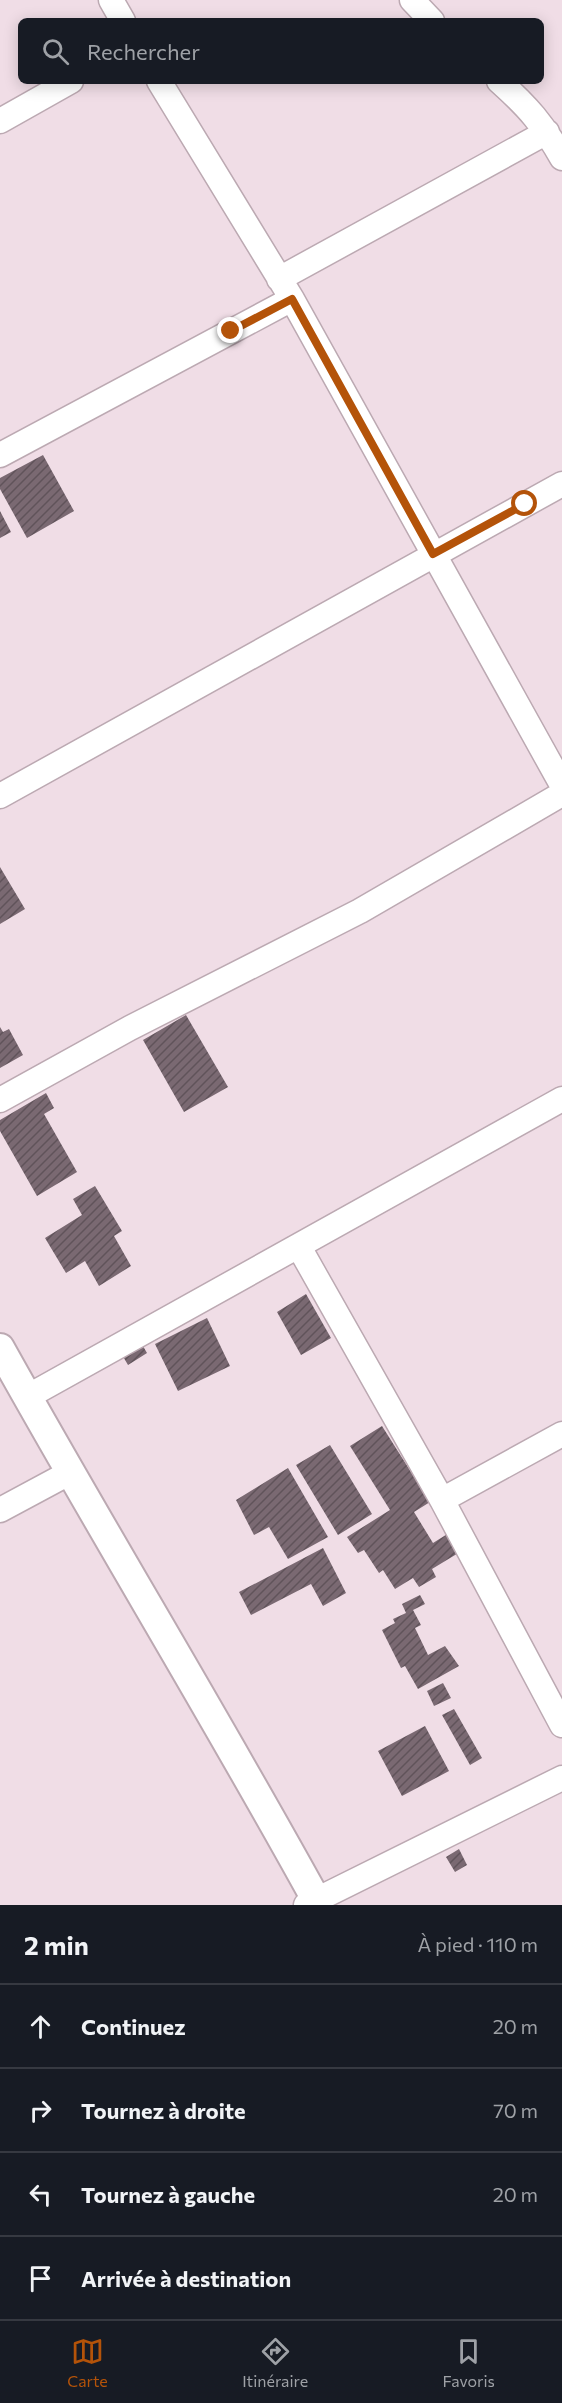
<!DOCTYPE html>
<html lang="fr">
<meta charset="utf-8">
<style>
:root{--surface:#171b24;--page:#20242c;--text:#f1f3f6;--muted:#9ea1a6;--line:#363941;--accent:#b45309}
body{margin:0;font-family:Commissioner,sans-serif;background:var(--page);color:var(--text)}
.stop{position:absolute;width:18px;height:18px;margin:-14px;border:4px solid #b45309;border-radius:50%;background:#fff}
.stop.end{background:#b45309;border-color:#fff;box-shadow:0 2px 6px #0008}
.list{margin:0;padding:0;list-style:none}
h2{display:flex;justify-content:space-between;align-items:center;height:78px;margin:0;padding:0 24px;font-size:26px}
h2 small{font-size:20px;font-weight:400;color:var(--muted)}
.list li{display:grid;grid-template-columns:39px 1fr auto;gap:18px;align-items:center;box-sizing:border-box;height:84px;padding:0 24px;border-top:2px solid var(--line)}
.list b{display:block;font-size:22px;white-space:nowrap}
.list em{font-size:20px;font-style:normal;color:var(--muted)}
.icon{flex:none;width:33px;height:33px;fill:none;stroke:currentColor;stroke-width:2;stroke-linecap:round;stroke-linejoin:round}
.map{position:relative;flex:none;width:562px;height:1905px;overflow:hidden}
.search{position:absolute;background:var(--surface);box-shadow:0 3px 15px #0003;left:18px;right:18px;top:18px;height:66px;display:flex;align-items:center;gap:15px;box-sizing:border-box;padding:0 21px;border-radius:9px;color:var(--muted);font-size:22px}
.sheet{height:414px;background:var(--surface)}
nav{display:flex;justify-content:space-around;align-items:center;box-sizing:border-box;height:84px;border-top:2px solid var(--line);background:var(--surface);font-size:16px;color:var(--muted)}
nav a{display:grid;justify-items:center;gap:3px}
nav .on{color:var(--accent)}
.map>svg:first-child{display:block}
.building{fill:url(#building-hatch)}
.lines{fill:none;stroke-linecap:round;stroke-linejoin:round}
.minor-casing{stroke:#bca9b2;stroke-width:27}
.tertiary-casing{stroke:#bca9b2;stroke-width:32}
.minor{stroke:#fff;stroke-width:24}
.tertiary{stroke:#fff;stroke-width:28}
.route{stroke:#b45309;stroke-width:8}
</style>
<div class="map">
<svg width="562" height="1905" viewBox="0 0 562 1905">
<defs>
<pattern id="building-hatch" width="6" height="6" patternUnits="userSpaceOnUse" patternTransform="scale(1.5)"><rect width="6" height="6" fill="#7a6972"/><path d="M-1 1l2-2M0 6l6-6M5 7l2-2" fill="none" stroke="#60535a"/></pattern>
</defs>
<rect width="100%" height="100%" fill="#f0dde6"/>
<!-- building -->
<path class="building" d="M43,455L74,511L27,538L0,489V478Z
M0,511L11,532L0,538Z
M0,867L25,909L0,924Z
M186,1015L228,1087L184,1112L143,1040Z
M0,1027L3,1032L9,1029L23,1055L0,1068Z
M46,1093L54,1108L44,1114L77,1172L37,1196L0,1131V1120Z
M95,1186L122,1231L114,1236L131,1266L99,1286L85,1261L66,1273L45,1238L82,1215L73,1199Z
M306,1294L331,1338L301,1355L277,1312Z
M207,1318L230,1366L178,1391L155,1344Z
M140,1341L147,1353L128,1365L121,1353Z
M382,1426L430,1502L414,1512L433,1543L449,1533L460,1552L432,1569L436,1577L419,1587L413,1578L395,1589L383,1570L379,1573L364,1550L358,1553L347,1537L390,1510L350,1446Z
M330,1445L372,1514L338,1535L296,1465Z
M288,1468L328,1537L288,1559L269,1527L254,1535L236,1500Z
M323,1548L346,1593L323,1606L311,1584L251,1615L239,1592Z
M420,1595L425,1604L413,1610L421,1625L415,1628L428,1655L445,1646L459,1666L418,1689L405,1666L401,1668L382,1630L395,1623L393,1619L406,1613L402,1604Z
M443,1683L451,1698L434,1706L427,1691Z
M454,1709L482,1758L470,1765L442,1715Z
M425,1726L449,1771L402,1796L378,1751Z
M459,1849L467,1865L455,1872L446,1857Z"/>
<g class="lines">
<!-- minor casing -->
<g class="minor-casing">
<path id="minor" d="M111,0L123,21
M412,0L432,21
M159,81L292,299L562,785
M499,81C528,107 543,124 562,158
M0,121L71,81
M279,279L547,132
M0,455L292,299
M0,796L562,484
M0,1100L130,1028L360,911L562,794
M299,1247L442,1500L562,1725
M27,1397L562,1099
M442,1500L562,1434
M0,1510L69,1473
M306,1905L562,1778"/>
</g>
<!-- tertiary casing -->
<g class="tertiary-casing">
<path id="tertiary" d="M0,1348C104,1535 216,1717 319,1905"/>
</g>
<!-- minor -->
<use href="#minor" class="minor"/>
<!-- tertiary -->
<use href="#tertiary" class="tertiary"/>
</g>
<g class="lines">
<!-- route -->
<path class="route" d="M231,331L292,299L433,554L525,504"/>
</g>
</svg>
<div class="stop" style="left:525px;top:504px"></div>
<div class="stop end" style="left:231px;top:331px"></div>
<div class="search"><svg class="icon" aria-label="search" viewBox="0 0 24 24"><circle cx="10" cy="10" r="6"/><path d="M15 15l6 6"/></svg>Rechercher</div>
</div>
<section class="sheet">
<h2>2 min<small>À pied · 110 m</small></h2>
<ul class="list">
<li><svg class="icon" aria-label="ahead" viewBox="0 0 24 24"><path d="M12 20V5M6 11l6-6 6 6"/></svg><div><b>Continuez</b></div><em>20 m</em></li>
<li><svg class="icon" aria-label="right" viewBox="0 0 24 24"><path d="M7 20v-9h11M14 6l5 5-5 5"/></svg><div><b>Tournez à droite</b></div><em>70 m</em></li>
<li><svg class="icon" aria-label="left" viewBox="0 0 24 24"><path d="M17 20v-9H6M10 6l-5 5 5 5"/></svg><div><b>Tournez à gauche</b></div><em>20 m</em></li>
<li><svg class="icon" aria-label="arrive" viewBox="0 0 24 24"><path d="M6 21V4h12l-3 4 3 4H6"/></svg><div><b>Arrivée à destination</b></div></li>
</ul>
</section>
<nav>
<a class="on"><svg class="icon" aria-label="map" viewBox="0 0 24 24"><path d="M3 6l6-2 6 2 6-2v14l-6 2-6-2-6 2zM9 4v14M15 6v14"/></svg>Carte</a>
<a><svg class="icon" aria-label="directions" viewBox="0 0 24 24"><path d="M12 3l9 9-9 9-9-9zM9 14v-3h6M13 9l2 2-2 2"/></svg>Itinéraire</a>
<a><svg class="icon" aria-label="saved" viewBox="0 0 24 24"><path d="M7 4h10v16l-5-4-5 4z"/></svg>Favoris</a>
</nav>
